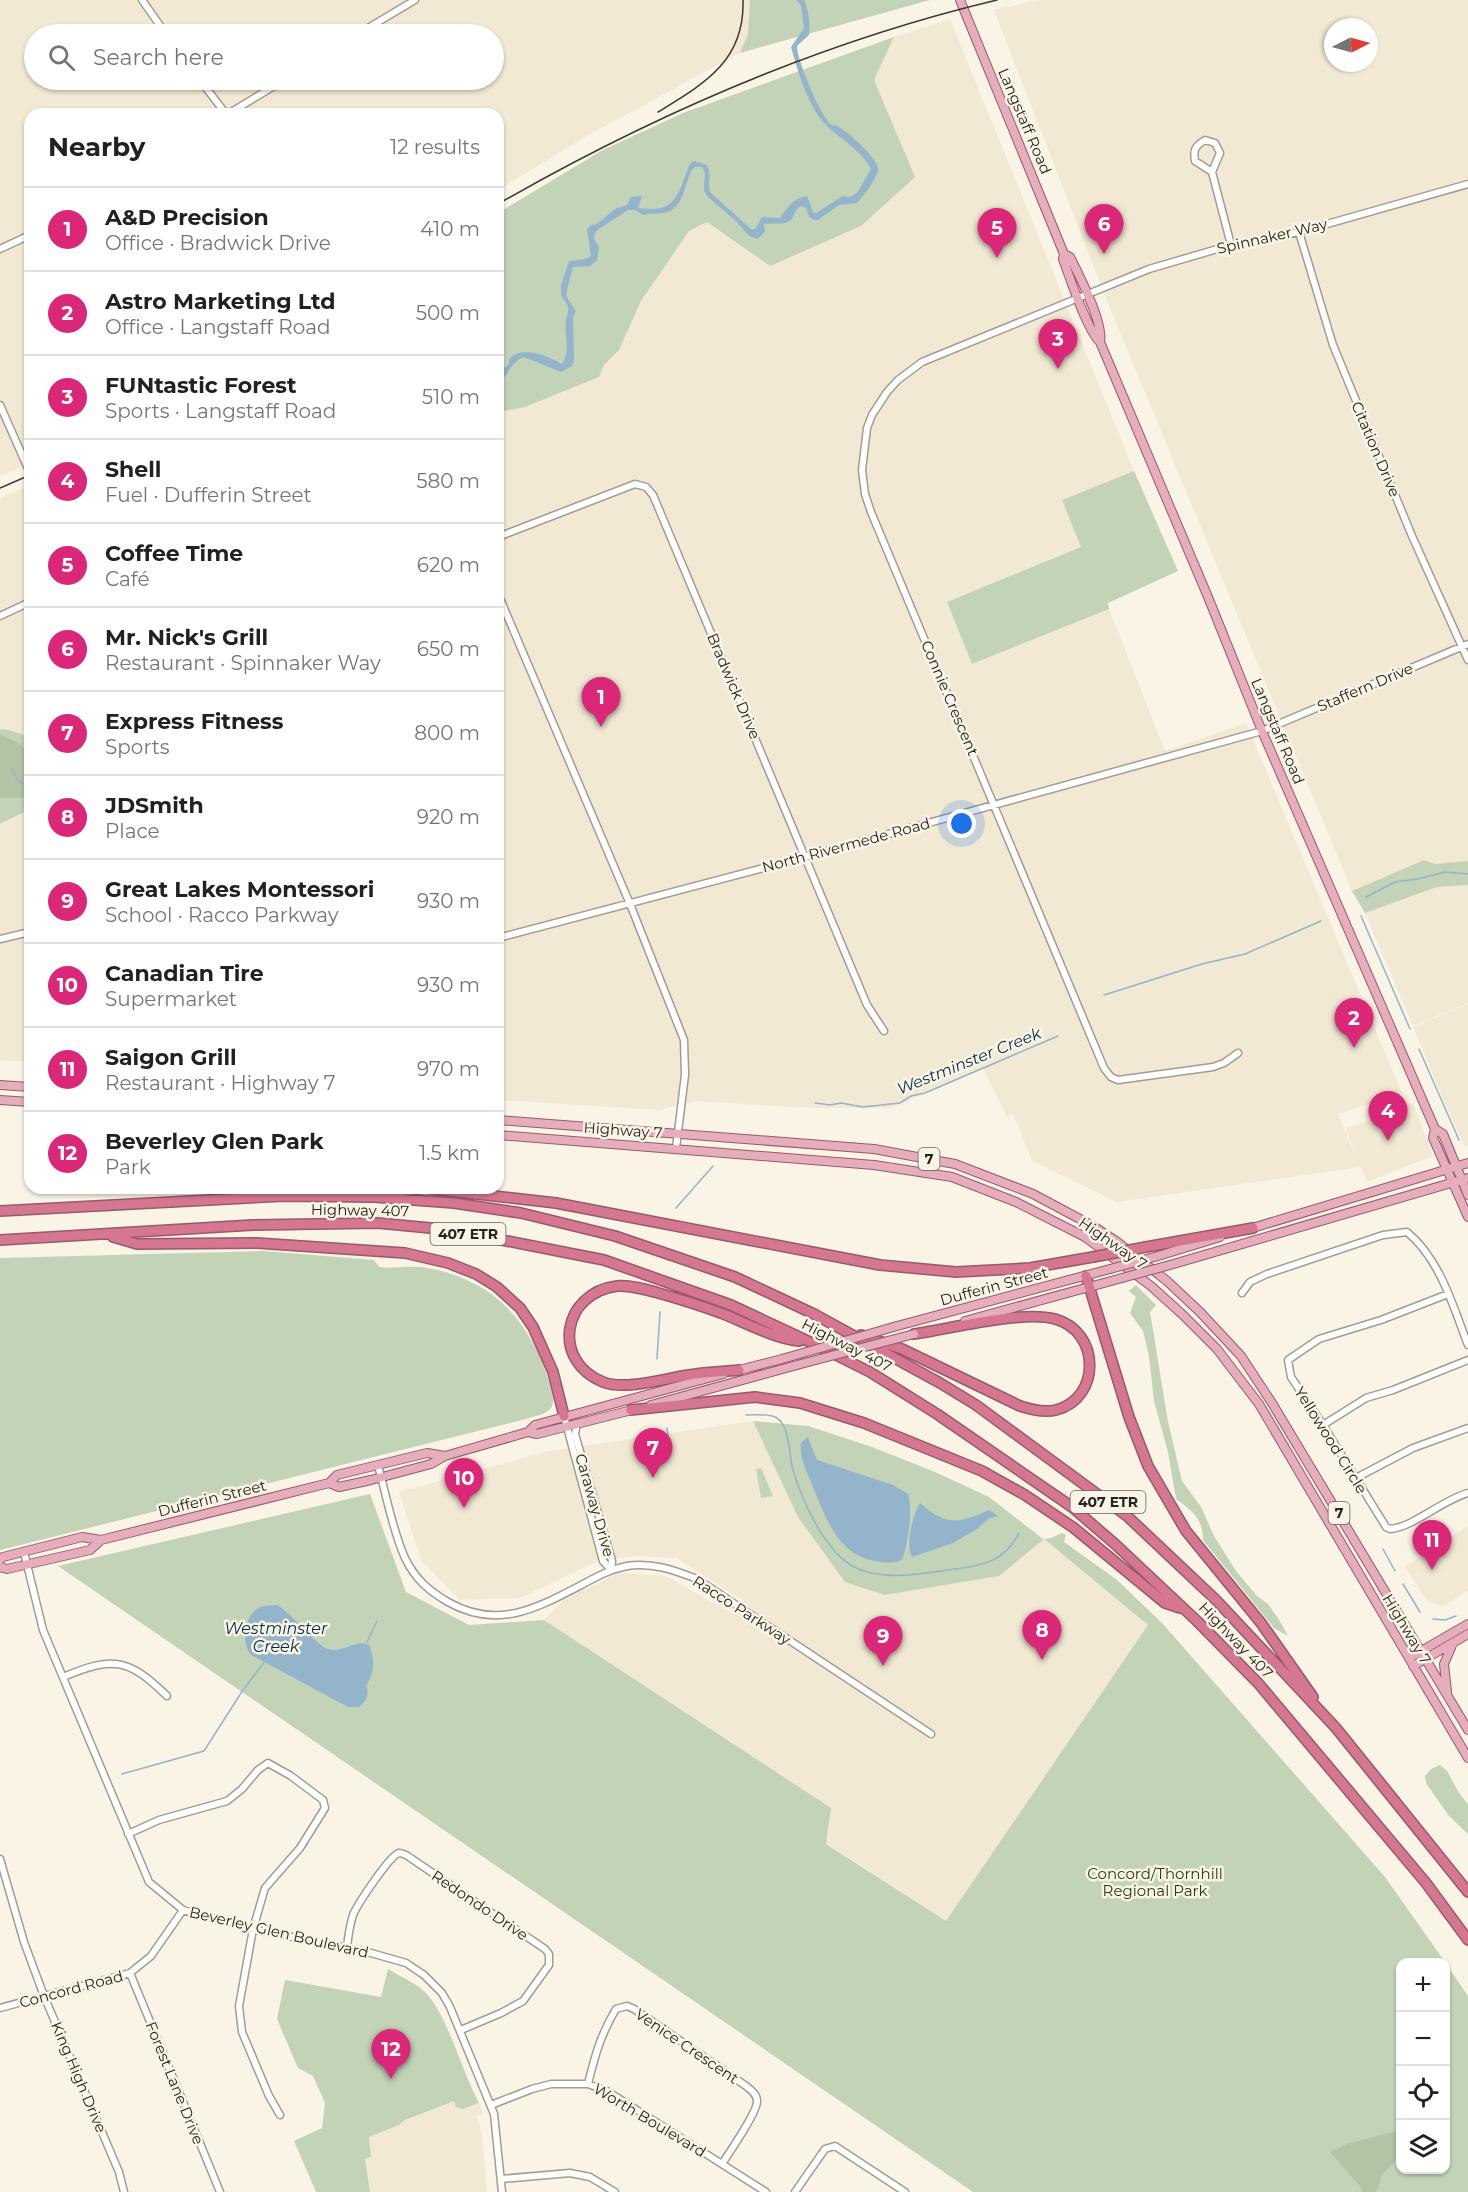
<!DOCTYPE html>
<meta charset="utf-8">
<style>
:root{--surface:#fff;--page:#f6f6f6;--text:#202124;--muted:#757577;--line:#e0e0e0;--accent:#db2777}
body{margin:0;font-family:Montserrat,sans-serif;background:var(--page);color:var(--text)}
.controls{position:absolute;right:18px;bottom:18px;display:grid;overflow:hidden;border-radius:12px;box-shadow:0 2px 4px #0004}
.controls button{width:54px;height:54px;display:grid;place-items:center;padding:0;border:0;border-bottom:2px solid var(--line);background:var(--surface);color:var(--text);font:30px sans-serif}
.compass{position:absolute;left:1324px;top:18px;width:54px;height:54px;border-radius:50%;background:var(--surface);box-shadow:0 2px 4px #0004;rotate:84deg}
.you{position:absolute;left:962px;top:824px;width:21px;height:21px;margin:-15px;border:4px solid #fff;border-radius:50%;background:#1a73e8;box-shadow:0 0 0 9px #1a73e833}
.badge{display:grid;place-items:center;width:39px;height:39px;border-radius:50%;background:var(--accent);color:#fff;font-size:20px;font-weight:700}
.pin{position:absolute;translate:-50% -50px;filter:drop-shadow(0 2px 3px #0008)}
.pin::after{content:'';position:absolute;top:32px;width:21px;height:18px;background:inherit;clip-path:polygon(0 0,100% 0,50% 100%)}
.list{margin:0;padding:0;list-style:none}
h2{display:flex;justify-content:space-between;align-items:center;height:78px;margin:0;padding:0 24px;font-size:26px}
h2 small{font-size:20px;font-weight:400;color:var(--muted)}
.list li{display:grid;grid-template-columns:39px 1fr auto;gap:18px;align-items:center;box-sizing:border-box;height:84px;padding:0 24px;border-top:2px solid var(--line)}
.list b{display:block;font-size:22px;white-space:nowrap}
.list p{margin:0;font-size:20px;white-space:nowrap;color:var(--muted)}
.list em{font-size:20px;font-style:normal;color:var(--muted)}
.icon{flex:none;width:33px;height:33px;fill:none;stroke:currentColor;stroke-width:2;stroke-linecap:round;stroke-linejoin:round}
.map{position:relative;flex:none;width:1468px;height:2192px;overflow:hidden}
.search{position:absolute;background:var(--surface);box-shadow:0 2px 4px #0004;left:24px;top:24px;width:480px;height:66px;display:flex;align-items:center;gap:15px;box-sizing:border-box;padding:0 21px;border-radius:33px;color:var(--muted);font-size:22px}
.panel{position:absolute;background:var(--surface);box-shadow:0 2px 4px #0004;left:24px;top:108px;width:480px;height:1086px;border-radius:18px}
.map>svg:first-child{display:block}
.built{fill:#f1e9d3;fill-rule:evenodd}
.green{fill:#c3d3b7}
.forest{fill:#b2c4a5}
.water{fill:#93b4ca}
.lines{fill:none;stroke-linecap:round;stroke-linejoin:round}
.stream{stroke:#93b4ca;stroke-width:1.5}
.minor-casing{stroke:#a29d90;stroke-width:9}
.major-casing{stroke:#985a69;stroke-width:10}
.highway-casing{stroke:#985a69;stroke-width:12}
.minor{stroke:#fff;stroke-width:6}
.major{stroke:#e6adbd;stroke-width:8}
.highway{stroke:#d57791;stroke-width:9}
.rail{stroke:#3c3932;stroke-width:1.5}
.major-bridge-casing{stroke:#985a69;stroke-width:10;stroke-linecap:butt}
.highway-bridge-casing{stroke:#985a69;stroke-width:12;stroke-linecap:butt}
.major-bridge{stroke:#e6adbd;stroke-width:8}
.highway-bridge{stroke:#d57791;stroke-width:9}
.labels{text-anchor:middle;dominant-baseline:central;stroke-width:5;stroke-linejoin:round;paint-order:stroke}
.shield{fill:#f9f4e5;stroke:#65625a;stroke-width:1.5}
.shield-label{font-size:14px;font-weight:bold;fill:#26241e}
.street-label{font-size:15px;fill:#26241e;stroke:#f9f4e5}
.park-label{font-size:15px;fill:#294010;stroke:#f9f4e5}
.water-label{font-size:16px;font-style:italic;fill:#002e45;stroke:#f9f4e5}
</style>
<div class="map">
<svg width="1468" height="2192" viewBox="0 0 1468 2192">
<rect width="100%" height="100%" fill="#f9f4e5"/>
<!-- built -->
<path class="built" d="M0,0H750L751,5L748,34L740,53L585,137L498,190V114H30V464L0,476ZM34,34H494V80H34Z
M1037,0H1468V861L1435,864L1424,860L1352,891L1107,301L994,10ZM1333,27H1369V63H1333Z
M950,19L1134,471L1062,500L1082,547L947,602L972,664L1109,609L1165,751L1246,723L1402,1093L1338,1114L1359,1164L1346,1129L1413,1103L1433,1156L1367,1182L1361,1167L1117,1202L1032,1161L1013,1114L1007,1117L983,1069L891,1108H811L695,1101L659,1110L498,1100V412L525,407L599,377L604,365L619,350L641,301L689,231L707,222L770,266L914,177L874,80L894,37Z
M30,485V737L9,730L0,729V498Z
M30,809V1062L0,1060V824Z
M1468,885V1003L1413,1026L1365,913L1437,887Z
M1468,1004V1146L1465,1147L1443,1099L1413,1027Z
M753,1421L798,1517L885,1595L999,1576L1043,1539L1148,1625L946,1921L826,1843L831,1808L544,1620L564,1600L619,1573L666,1576L735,1615L744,1601L676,1558L637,1556L600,1560L520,1598L460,1600L421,1560L399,1492L549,1451Z
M1468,1526V1591L1443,1606L1428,1602L1405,1567Z
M454,2101L463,2109L479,2103L483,2114L477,2116L482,2134L487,2192H370L364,2159L371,2157L369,2137L399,2125L405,2120Z"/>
<!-- green -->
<path class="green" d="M750,0H930L740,53L748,34Z
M894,37L874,80L915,177L861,226L770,266L707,222L689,231L641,301L619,350L604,365L599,377L525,407L498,412V213L601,151L683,113Z
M1134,471L1178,571L1108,603L1109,609L972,664L947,602L1081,547L1062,500Z
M0,729L9,730L30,737V809L0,824Z
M1424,860L1435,864L1468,861V885L1437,887L1365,913L1352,891Z
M263,1251L374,1260L379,1267C392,1269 403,1266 416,1267C434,1267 457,1275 473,1283C513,1303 536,1340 549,1382C551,1390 556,1400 551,1408C546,1415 534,1416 526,1419L0,1550V1258Z
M1136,1285L1156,1305L1150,1312L1168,1422L1182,1481L1201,1507L1214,1536L1236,1571L1257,1596L1268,1604L1278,1618L1288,1636L1274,1628L1203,1540C1203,1518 1192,1511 1176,1499L1168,1452L1154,1401L1149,1356L1143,1331L1130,1313L1136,1297L1129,1291Z
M753,1421L808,1426L872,1447L935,1472L989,1497L1043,1539L1051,1538L1062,1533L1066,1535L1064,1542L1117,1580L1162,1623L1385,1877L1445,1962H1400V2170H1446V1964L1468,1996V2192H973L58,1566L370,1494L406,1592L469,1625L544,1620L831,1808L826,1844L946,1921L1148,1625L1044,1539L999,1576L885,1595L845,1582L798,1517Z
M761,1468L773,1496L761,1498L756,1469Z
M1440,1765L1447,1771L1459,1793L1468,1804V1834L1449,1816L1426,1783L1425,1776L1431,1769Z
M388,1969C399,1976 414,1982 424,1991C448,2015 461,2070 479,2103L463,2109L456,2107L454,2101L405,2120L399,2125L369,2137L371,2157L365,2159L370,2192H316L294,2141L322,2128L325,2103L313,2076L298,2068L277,2019L285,1980L381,1997Z"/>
<!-- forest -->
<path class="forest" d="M0,734L18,743L30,753V798H0Z
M1400,2130V2156L1381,2176L1379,2188L1375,2192H1362L1360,2186L1330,2152L1347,2144Z"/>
<!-- water -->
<path class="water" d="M797,0H804C809,11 810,23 809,35L797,46C796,58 822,120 832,125C833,126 835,125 837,126C846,130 877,158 878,168C878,178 864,195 857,203L839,205L818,220H814L809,217L806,208L800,206C795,211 794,215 791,220C784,226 773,222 764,224L765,231L758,239L749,236L736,221L708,197L704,191L705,172L702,167H695C684,176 686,211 663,213C656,214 650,213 643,215L635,210H628L596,231C592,238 595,240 599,247L597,261L593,263L591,266L573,267C572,273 565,293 567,297C569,302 573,306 576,311L573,318L574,360L572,366L561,372L524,357C512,360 508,376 498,384V373L509,364V359C522,345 548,356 562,364C571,353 564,335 566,321C566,316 569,313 568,307C566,302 564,300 561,295V286L569,261L586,259L591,256L587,229L591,225L597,224L615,209L627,205L631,197L642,196L638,208C678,214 677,194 690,164L694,161L707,165C712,175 707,183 710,192L752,230L756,228L762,217L780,218C788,206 793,199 807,196L813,212L816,213L843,196L850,197L857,193L871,169C861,149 839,139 824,123C807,104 798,71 791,47L804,28L801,6Z
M808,1437L817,1460L893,1485L908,1494C913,1510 908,1545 902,1560C893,1564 885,1563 875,1561C837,1554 826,1518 813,1487C807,1472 799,1459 801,1443Z
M920,1503C946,1526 958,1524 989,1510L998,1516L989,1518L977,1529L953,1543L912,1557C905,1545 913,1514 920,1503Z
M277,1605C294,1615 313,1643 328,1649C341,1654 356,1639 369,1645C375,1660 375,1672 366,1686C370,1693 366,1702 359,1707H348L251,1655C241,1643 244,1618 257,1609C262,1605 270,1606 277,1605Z"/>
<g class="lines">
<!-- stream -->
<path class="stream" d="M12,769L19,782L30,786
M1366,897L1395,882L1418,879L1445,872L1468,874
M1361,916L1410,1029
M1104,995L1202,964L1245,954L1321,921
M1419,1049L1459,1140
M815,1103L830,1105L841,1103L863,1107L900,1103L911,1096L925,1093L1058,1036
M676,1208L713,1166
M657,1359L660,1312
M746,1415C755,1415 769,1413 777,1418C790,1426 789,1457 793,1470C803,1503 828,1561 864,1571C893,1580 926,1573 955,1569C984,1565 1004,1562 1019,1533
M662,1437L668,1436L667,1428
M1383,1549L1395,1571
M1403,1584L1420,1612
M1433,1619L1445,1620L1456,1616
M367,1642L377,1621
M122,1774L204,1751L241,1693L265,1661"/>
<!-- minor casing -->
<g class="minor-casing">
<path id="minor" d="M142,0L166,34
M358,34L415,0
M200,80L226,114
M228,114L284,80
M1212,172L1195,161C1193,150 1195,146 1205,140L1215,143L1220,153L1212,172L1231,245
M1299,232L1333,345L1412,536L1468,660
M0,249L30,235
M0,405L30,473
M498,537L635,484L646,487L653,495L867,1005L884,1031
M498,594L630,904L684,1040L685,1075L676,1148
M0,616L30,602
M498,938L805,857L1262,731L1468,644
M0,939L30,932
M1238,1053L1224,1063L1213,1067L1118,1080L1111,1077L1104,1068L871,512L865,494L862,470L867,428L872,415L887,392L898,380L922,362L1149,269L1231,245L1299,232L1468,184
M1242,1293L1250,1282L1267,1274L1383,1235L1407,1232C1440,1259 1453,1306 1468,1345
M1448,1294L1381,1320L1319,1339L1288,1360L1291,1377L1323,1425L1386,1527L1390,1529C1414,1527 1442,1500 1468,1493
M564,1416L603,1561L611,1570
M577,1423L575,1434L612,1561L611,1570
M1323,1425L1366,1398L1393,1390L1468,1360
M378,1466C387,1497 392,1529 405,1558C415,1579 429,1591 448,1602C499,1631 539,1607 585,1583C598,1576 611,1569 627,1566C652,1562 674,1570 697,1579L931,1734
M1356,1478L1413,1448L1468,1428
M24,1552L43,1630L149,1882L183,1910L253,1929L371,1953L406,1963L424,1975L442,1993L450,2007L494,2114L502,2192
M63,1677C113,1656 128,1658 167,1696
M128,1834L159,1820L227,1801L242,1789L258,1770L268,1763L291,1776L323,1800L325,1808L300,1848L265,1888L253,1929L239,2006L242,2032L269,2096L280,2115
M0,1859L24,1942L44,1996L119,2172L124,2192
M347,1948C348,1937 350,1925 353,1915C357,1905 390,1855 399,1853C404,1853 408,1856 412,1859L545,1949L549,1954V1965L523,2001L501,2013L461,2030
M130,1973L220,2192
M0,2008L130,1973L151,1956L183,1910
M588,2084C595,2055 601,2034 616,2009L627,2006L634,2009L746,2086C751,2090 757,2094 757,2101C758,2111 729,2153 722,2164
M491,2105L532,2089L551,2084H588L607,2091L766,2192
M501,2179L570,2173L590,2177L615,2192
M795,2192L825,2149L835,2146L905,2192"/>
</g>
<!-- major casing -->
<g class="major-casing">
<path id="major" d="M960,0L1064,254L1063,259C1070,278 1087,330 1100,342L1208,597L1262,731L1435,1129L1433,1138L1468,1217
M1064,254L1070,257C1079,275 1104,323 1100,342
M0,1085L30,1087
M0,1100L30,1102
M498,1120L874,1149L955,1164L1033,1194L1093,1226L1116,1241L1167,1281L1200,1312L1241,1356L1272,1403L1468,1730
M1435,1129L1443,1134L1468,1195
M498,1135L874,1165L952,1177L1016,1202L1085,1237L1151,1286L1183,1315L1217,1349L1259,1404L1468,1758
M1249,1229L1468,1163
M1158,1256L1220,1237
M1170,1265L1468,1178
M965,1321L1122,1278
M897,1326L1110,1269
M735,1371L782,1359
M651,1405L797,1365
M528,1432L535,1425L723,1374
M329,1483L339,1487L371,1480L431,1464L445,1456L528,1432L537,1434L636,1409
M0,1560L3,1557L82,1537L101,1540L329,1483L337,1475L427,1453L445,1456
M0,1567L7,1569L90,1550L101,1540
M1409,1658L1468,1624
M1413,1666L1468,1634
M1447,1692L1444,1664L1453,1643"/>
</g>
<!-- highway casing -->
<g class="highway-casing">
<path id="highway" d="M423,1188L556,1203L880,1265L956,1272L1030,1268L1093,1257
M389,1194L422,1188
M0,1211L284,1196L374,1197L454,1203L521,1213L615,1236L735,1277L814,1314L940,1383L976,1405L1127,1516L1216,1600L1336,1728L1468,1892
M113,1237L137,1244L257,1243L405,1253L448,1263L476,1274L497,1287L520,1308L533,1327L553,1372L564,1416
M0,1240L253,1225L378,1223L451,1230L604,1260L731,1305L810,1342L870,1372L937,1414L1072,1507L1115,1544L1197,1621L1258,1683L1426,1883L1468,1940
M1146,1247L1253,1228
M1086,1276L1129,1417L1148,1466L1186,1531L1261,1623L1313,1697
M861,1335L902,1349L1020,1406C1032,1410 1044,1413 1056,1410C1102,1398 1100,1331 1055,1319C1022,1310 949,1329 914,1334
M739,1370C722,1372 705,1372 689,1375C666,1378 625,1391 603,1382C551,1361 562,1293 617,1286C631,1285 648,1290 662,1294C683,1300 705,1307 726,1315C750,1325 774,1338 799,1341
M631,1410L755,1397L800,1403L864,1423L982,1471L1025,1495L1074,1528L1165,1603L1180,1608"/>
</g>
<!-- minor -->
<use href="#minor" class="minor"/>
<!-- major -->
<use href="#major" class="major"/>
<!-- highway -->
<use href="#highway" class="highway"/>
<!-- rail -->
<path class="rail" d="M658,112C704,84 745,61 743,0
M498,204C655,114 820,42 997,0
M0,488L30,475"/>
<!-- major-bridge casing -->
<g class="major-bridge-casing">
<path id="major-bridge" d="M1110,1269L1158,1256
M1122,1278L1170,1265
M782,1359L897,1326
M797,1365L914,1334"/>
</g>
<!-- highway-bridge casing -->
<g class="highway-bridge-casing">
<path id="highway-bridge" d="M1093,1257L1146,1247"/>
</g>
<!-- major-bridge -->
<use href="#major-bridge" class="major-bridge"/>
<!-- highway-bridge -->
<use href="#highway-bridge" class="highway-bridge"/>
</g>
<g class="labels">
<!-- shield labels -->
<g class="shield">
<rect x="918.5" y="1148" width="21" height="22" rx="4.5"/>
<rect x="430.5" y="1223" width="75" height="22" rx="4.5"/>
<rect x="1070.5" y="1491" width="75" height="22" rx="4.5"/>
<rect x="1328.5" y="1502" width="21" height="22" rx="4.5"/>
</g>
<g class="shield-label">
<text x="929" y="1159">7</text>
<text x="468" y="1234">407 ETR</text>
<text x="1108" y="1502">407 ETR</text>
<text x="1339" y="1513">7</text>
</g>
<!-- street labels -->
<g class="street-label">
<text transform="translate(1025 121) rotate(67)">Langstaff Road</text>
<text transform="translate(1272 236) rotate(-13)">Spinnaker Way</text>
<text transform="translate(1376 449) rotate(67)">Citation Drive</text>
<text transform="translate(734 686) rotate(67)">Bradwick Drive</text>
<text transform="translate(1365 687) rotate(-23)">Staffern Drive</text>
<text transform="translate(950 698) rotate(67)">Connie Crescent</text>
<text transform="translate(1278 731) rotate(67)">Langstaff Road</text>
<text transform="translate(846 845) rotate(-15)">North Rivermede Road</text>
<text transform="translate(623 1130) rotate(4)">Highway 7</text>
<text transform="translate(360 1210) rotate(1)">Highway 407</text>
<text transform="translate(1113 1243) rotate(35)">Highway 7</text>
<text transform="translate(994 1286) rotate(-15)">Dufferin Street</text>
<text transform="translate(847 1345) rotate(27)">Highway 407</text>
<text transform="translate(1331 1440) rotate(58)">Yellowood Circle</text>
<text transform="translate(212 1498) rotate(-14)">Dufferin Street</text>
<text transform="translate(595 1505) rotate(74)">Caraway Drive</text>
<text transform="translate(742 1610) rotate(33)">Racco Parkway</text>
<text transform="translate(1407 1629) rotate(59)">Highway 7</text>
<text transform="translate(1236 1640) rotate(46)">Highway 407</text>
<text transform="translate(480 1905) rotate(34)">Redondo Drive</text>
<text transform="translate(279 1932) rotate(13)">Beverley Glen Boulevard</text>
<text transform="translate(71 1989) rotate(-15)">Concord Road</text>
<text transform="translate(687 2046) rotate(34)">Venice Crescent</text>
<text transform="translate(79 2077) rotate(67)">King High Drive</text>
<text transform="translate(175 2083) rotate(68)">Forest Lane Drive</text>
<text transform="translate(650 2120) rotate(31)">Worth Boulevard</text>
</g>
<!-- park labels -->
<g class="park-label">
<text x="1155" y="1873">Concord/Thornhill<tspan x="1155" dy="17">Regional Park</tspan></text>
</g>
<!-- water labels -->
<g class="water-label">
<text transform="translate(969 1061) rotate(-22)">Westminster Creek</text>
<text x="276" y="1628">Westminster<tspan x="276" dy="18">Creek</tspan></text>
</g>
</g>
</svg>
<div class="controls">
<button>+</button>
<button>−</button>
<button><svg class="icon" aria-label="locate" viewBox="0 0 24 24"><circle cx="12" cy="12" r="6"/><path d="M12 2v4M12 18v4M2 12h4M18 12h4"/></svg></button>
<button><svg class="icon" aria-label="layers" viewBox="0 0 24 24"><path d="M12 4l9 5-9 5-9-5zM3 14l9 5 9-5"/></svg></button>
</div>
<svg class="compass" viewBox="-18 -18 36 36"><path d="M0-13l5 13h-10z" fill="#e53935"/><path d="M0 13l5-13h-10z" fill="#757577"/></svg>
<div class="you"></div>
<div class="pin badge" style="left:601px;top:727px">1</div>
<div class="pin badge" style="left:1354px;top:1048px">2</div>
<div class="pin badge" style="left:1058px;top:369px">3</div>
<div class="pin badge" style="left:1388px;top:1141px">4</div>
<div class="pin badge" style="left:997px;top:258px">5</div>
<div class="pin badge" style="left:1104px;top:254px">6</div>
<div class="pin badge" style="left:653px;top:1478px">7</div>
<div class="pin badge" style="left:1042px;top:1660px">8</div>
<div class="pin badge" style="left:883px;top:1666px">9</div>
<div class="pin badge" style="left:464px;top:1508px">10</div>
<div class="pin badge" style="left:1432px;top:1570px">11</div>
<div class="pin badge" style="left:391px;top:2079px">12</div>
<div class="search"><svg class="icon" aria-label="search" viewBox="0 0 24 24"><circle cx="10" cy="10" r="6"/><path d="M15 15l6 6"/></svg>Search here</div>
<section class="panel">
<h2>Nearby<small>12 results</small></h2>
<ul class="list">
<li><span class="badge">1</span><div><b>A&amp;D Precision</b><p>Office · Bradwick Drive</p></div><em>410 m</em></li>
<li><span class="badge">2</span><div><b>Astro Marketing Ltd</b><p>Office · Langstaff Road</p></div><em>500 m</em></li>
<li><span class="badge">3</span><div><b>FUNtastic Forest</b><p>Sports · Langstaff Road</p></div><em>510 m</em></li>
<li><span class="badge">4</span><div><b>Shell</b><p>Fuel · Dufferin Street</p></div><em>580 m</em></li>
<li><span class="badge">5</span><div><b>Coffee Time</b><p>Café</p></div><em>620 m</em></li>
<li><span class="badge">6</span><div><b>Mr. Nick's Grill</b><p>Restaurant · Spinnaker Way</p></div><em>650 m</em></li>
<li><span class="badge">7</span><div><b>Express Fitness</b><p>Sports</p></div><em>800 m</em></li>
<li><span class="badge">8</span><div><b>JDSmith</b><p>Place</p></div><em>920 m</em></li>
<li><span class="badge">9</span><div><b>Great Lakes Montessori</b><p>School · Racco Parkway</p></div><em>930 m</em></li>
<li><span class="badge">10</span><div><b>Canadian Tire</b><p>Supermarket</p></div><em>930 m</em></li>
<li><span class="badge">11</span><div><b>Saigon Grill</b><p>Restaurant · Highway 7</p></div><em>970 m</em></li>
<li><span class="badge">12</span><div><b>Beverley Glen Park</b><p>Park</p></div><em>1.5 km</em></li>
</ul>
</section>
</div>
